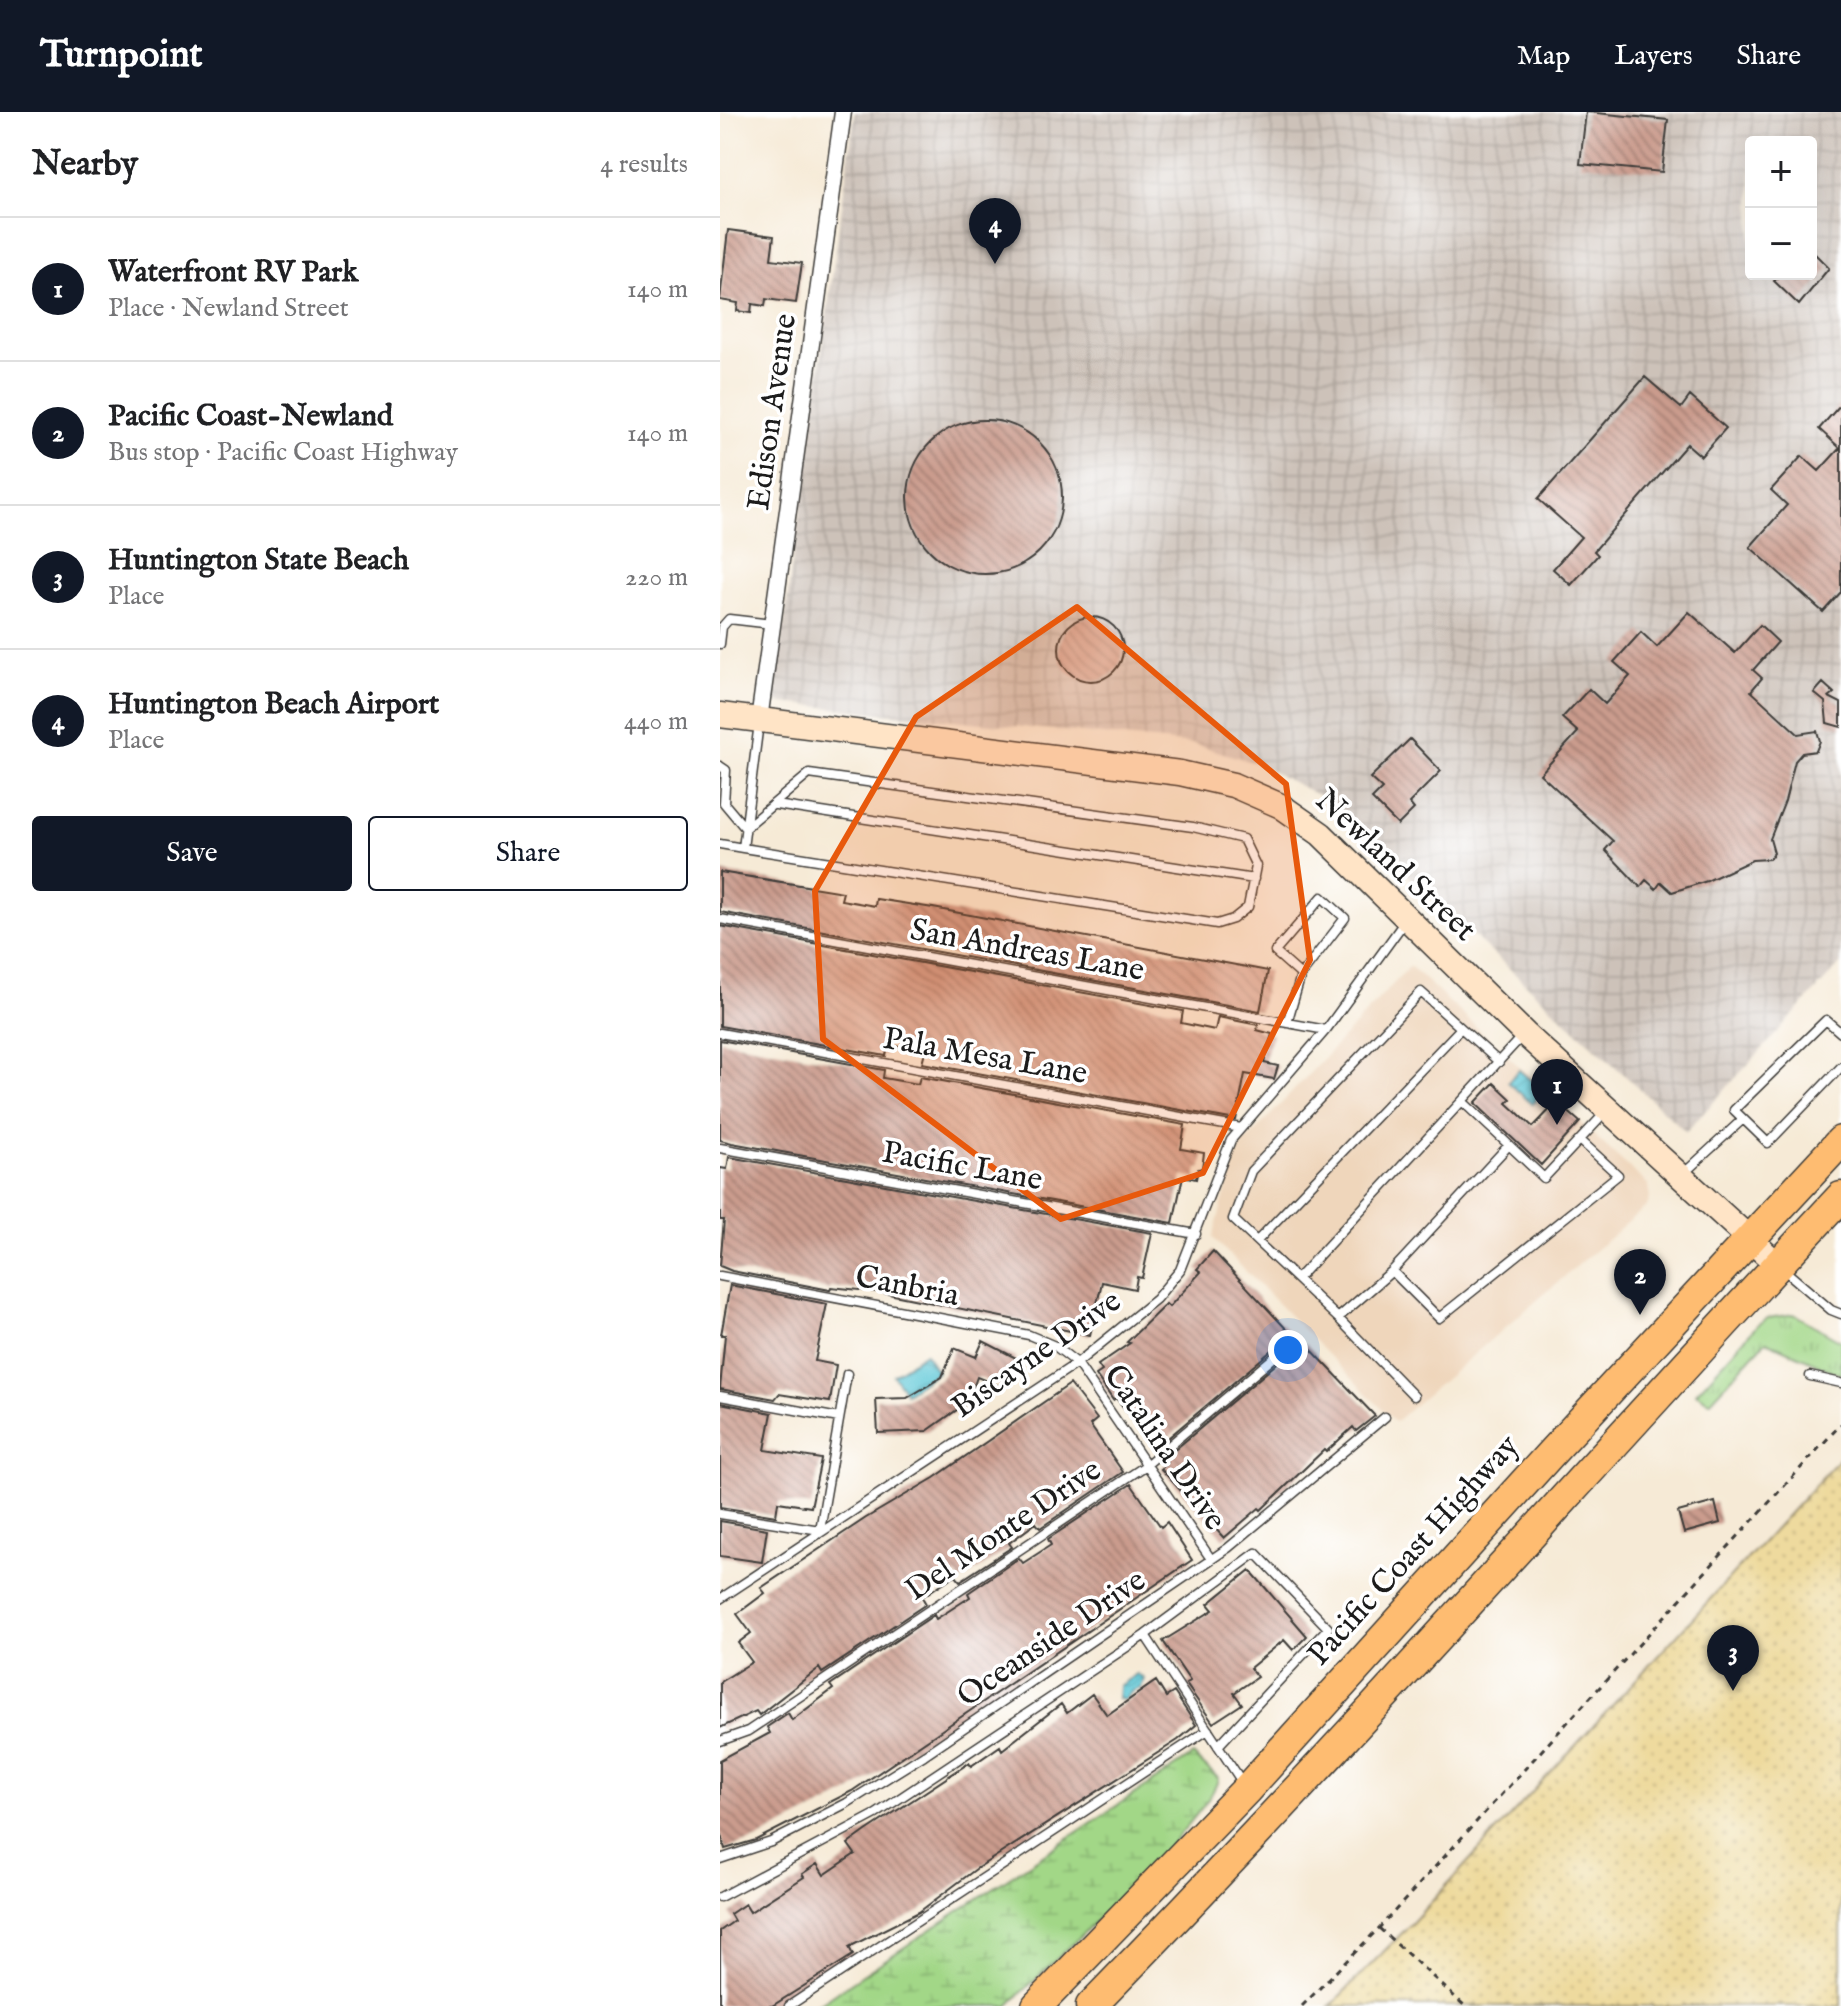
<!DOCTYPE html>
<meta charset="utf-8">
<style>
:root{--surface:#fff;--page:#f2f2f2;--text:#202124;--muted:#757577;--line:#e0e0e0;--accent:#111827}
body{margin:0;font-family:"IM FELL English",serif;background:var(--page);color:var(--text)}
.controls{position:absolute;right:24px;top:24px;display:grid;overflow:hidden;border-radius:8px;box-shadow:0 8px 32px #0002}
.controls button{width:72px;height:72px;display:grid;place-items:center;padding:0;border:0;border-bottom:2px solid var(--line);background:var(--surface);color:var(--text);font:40px sans-serif}
.you{position:absolute;left:568px;top:1238px;width:28px;height:28px;margin:-20px;border:6px solid #fff;border-radius:50%;background:#1a73e8;box-shadow:0 0 0 12px #1a73e833}
.badge{display:grid;place-items:center;width:52px;height:52px;border-radius:50%;background:var(--accent);color:#fff;font-size:26px;font-weight:700}
.pin{position:absolute;translate:-50% -66px;filter:drop-shadow(0 2px 4px #0008)}
.pin::after{content:'';position:absolute;top:42px;width:28px;height:24px;background:inherit;clip-path:polygon(0 0,100% 0,50% 100%)}
.list{margin:0;padding:0;list-style:none}
h2{display:flex;justify-content:space-between;align-items:center;height:104px;margin:0;padding:0 32px;font-size:34px}
h2 small{font-size:26px;font-weight:400;color:var(--muted)}
.list li{display:grid;grid-template-columns:52px 1fr auto;gap:24px;align-items:center;box-sizing:border-box;height:144px;padding:0 32px;border-top:2px solid var(--line)}
.list b{display:block;font-size:30px;white-space:nowrap}
.list p{margin:0;font-size:26px;white-space:nowrap;color:var(--muted)}
.list em{font-size:26px;font-style:normal;color:var(--muted)}
.actions{display:flex;gap:16px;padding:24px 32px}
.actions a{flex:1;padding:18px 0;border:2px solid var(--accent);border-radius:8px;text-align:center;font-size:28px;color:var(--accent)}
.actions .main{background:var(--accent);color:#fff}
.map{position:relative;flex:none;width:1121px;height:1894px;overflow:hidden}
header{display:flex;align-items:center;gap:48px;box-sizing:border-box;height:112px;padding:0 40px;background:var(--accent);color:#fff}
header strong{font-size:38px}
nav{display:flex;gap:44px;margin-inline-start:auto;font-size:28px}
main{display:flex}
aside{flex:1;background:var(--surface)}
.map>svg:first-child{display:block}
.built{fill:#efd6bb}
.industrial{fill:url(#industrial-grid);fill-rule:evenodd}
.grass{fill:url(#grass-tufts);stroke:#5f7a52;stroke-width:2}
.wetland{fill:url(#wetland-marsh);stroke:#5f7a52;stroke-width:2}
.sand{fill:url(#sand-dots);stroke:#857b5d;stroke-width:2}
.water{fill:url(#water-waves);stroke:#3c727a;stroke-width:2}
.building{fill:url(#building-back-hatch)}
.lines{fill:none;stroke-linecap:round;stroke-linejoin:round}
.lane-casing{stroke:#3d3b38;stroke-width:11}
.street-casing{stroke:#3d3b38;stroke-width:19}
.secondary-casing{stroke:#3d3b38;stroke-width:27}
.highway-casing{stroke:#3d3b38;stroke-width:33}
.path{stroke:#3d3b38;stroke-width:3;stroke-dasharray:6 6;stroke-linecap:butt}
.lane{stroke:#fff;stroke-width:8}
.street{stroke:#fff;stroke-width:16}
.secondary{stroke:#ffe4c6;stroke-width:24}
.highway{stroke:#febc71;stroke-width:30}
.marked{fill:#e8590c;fill-opacity:0.2;stroke:#e8590c;stroke-width:6;stroke-linejoin:round}
.labels{text-anchor:middle;dominant-baseline:central;stroke-width:7;stroke-linejoin:round;paint-order:stroke}
.street-label{font-size:32px;fill:#1c1c1c;stroke:#fff}
</style>
<header>
<strong>Turnpoint</strong>
<nav><a>Map</a><a>Layers</a><a>Share</a></nav>
</header>
<main>
<aside>
<h2>Nearby<small>4 results</small></h2>
<ul class="list">
<li><span class="badge">1</span><div><b>Waterfront RV Park</b><p>Place · Newland Street</p></div><em>140 m</em></li>
<li><span class="badge">2</span><div><b>Pacific Coast-Newland</b><p>Bus stop · Pacific Coast Highway</p></div><em>140 m</em></li>
<li><span class="badge">3</span><div><b>Huntington State Beach</b><p>Place</p></div><em>220 m</em></li>
<li><span class="badge">4</span><div><b>Huntington Beach Airport</b><p>Place</p></div><em>440 m</em></li>
</ul>
<div class="actions"><a class="main">Save</a><a>Share</a></div>
</aside>
<div class="map">
<svg width="1121" height="1894" viewBox="0 0 1121 1894">
<defs>
<pattern id="industrial-grid" width="8" height="8" patternUnits="userSpaceOnUse" patternTransform="scale(2)"><rect width="8" height="8" fill="#cdc2b9"/><path d="M0 4h8M4 0v8" fill="none" stroke="#afa69e"/></pattern>
<pattern id="grass-tufts" width="24" height="20" patternUnits="userSpaceOnUse" patternTransform="scale(2)"><rect width="24" height="20" fill="#a2d787"/><path d="M3 7l-1-3M5 7V3M7 7l1-3M15 17l-1-3M17 17v-4M19 17l1-3" fill="none" stroke="#8bb874"/></pattern>
<pattern id="wetland-marsh" width="20" height="14" patternUnits="userSpaceOnUse" patternTransform="scale(2)"><rect width="20" height="14" fill="#a2d787"/><path d="M1 5h8M5 5V1M11 12h8M15 12V8" fill="none" stroke="#8bb874"/></pattern>
<pattern id="sand-dots" width="8" height="8" patternUnits="userSpaceOnUse" patternTransform="scale(2)"><rect width="8" height="8" fill="#eeda9e"/><path d="M2 2h.1M6 6h.1" fill="none" stroke="#ccba88" stroke-width="1.8" stroke-linecap="round"/></pattern>
<pattern id="water-waves" width="16" height="10" patternUnits="userSpaceOnUse" patternTransform="scale(2)"><rect width="16" height="10" fill="#5dc8d7"/><path d="M0 5q4-4 8 0t8 0" fill="none" stroke="#50abb8"/></pattern>
<pattern id="building-back-hatch" width="6" height="6" patternUnits="userSpaceOnUse" patternTransform="scale(2)"><rect width="6" height="6" fill="#ca9b8d"/><path d="M-1 5l2 2M0 0l6 6M5-1l2 2" fill="none" stroke="#a37e72"/></pattern>
</defs>
<rect width="100%" height="100%" fill="#fff"/>
<filter id="ink" filterUnits="userSpaceOnUse"><feTurbulence type="fractalNoise" baseFrequency=".0125" numOctaves="2"/><feDisplacementMap in="SourceGraphic" scale="16" xChannelSelector="R" yChannelSelector="G"/><feConvolveMatrix kernelMatrix="1 2 1 2 8 2 1 2 1" color-interpolation-filters="sRGB"/></filter>
<filter id="wash" filterUnits="userSpaceOnUse"><feTurbulence type="fractalNoise" baseFrequency=".006" numOctaves="4" result="noise"/><feDisplacementMap in="SourceGraphic" scale="32" xChannelSelector="R" yChannelSelector="G"/><feGaussianBlur stdDeviation="1.8" result="paint"/><feColorMatrix in="noise" values="0 0 0 0 0 0 0 0 0 0 0 0 0 0 0 0 0 1.4 0 .05"/><feComposite in="paint" operator="in"/></filter>
<g filter="url(#wash)">
<rect width="100%" height="100%" fill="#f6ead6"/>
<!-- built -->
<path class="built" d="M690,854L928,1073L930,1086L927,1094L675,1310L493,1126L516,1040Z"/>
<!-- industrial -->
<path class="industrial" d="M135,0H1121V851L966,1020L607,688L536,651L474,632L53,590ZM1031,30H1091V162H1031Z"/>
<!-- grass -->
<path class="grass" d="M1074,1202L1121,1229V1263L1046,1229L990,1290L976,1281L1038,1212L1048,1206Z"/>
<!-- wetland -->
<path class="wetland" d="M473,1643L498,1666C495,1702 323,1859 288,1894H96Z"/>
<!-- sand -->
<path class="sand" d="M1121,1345V1894H610L691,1812Z"/>
<!-- water -->
<path class="water" d="M799,958L823,979L812,992L788,970Z
M205,1241L217,1260L186,1281L173,1263Z
M417,1562L424,1567L421,1576L412,1579L404,1588L398,1587L399,1574Z"/>
<g id="blocks">
<!-- building -->
<path class="building" d="M866,0L948,8L942,60L860,52Z
M8,118L54,124L51,147L82,151L76,191L46,187L45,194L32,192L31,201L17,199L18,191L0,188Z
M1091,138L1109,156L1079,193L1054,169L1061,162H1091Z
M925,265L961,296L970,284L1006,316L981,344L967,332L874,439L878,443L851,473L833,457L861,425L818,387Z
M1121,292V480L1103,500L1030,435L1067,393L1051,378L1082,344L1099,359L1120,336L1099,317Z
M188 385a77 77 0 1 1 154 0a77 77 0 1 1-154 0Z
M969,500L1015,541L1040,513L1058,530L1033,558L1042,566L1031,579L1078,622L1097,619L1100,629L1096,639L1082,641L1075,649L1065,689L1050,727L1054,741L1049,747L1032,748L987,769L952,780L941,770L936,777L926,768L920,775L885,738L893,729L820,662L858,620L842,606L869,577L885,592L910,564L894,550L921,520L937,535Z
M339 537a32 32 0 1 1 64 0a32 32 0 1 1-64 0Z
M1103,571L1114,581L1109,585L1121,591V615L1107,611L1105,590L1094,581Z
M690,627L721,659L689,691L694,697L678,713L652,687L662,677L650,666Z
M0,760L123,780L121,788L155,794L156,787L213,796L548,859L540,899L0,800Z
M0,814L463,899L461,911L495,918L498,905L538,913L537,918L552,922L544,951L558,954L554,967L525,962L516,1008L202,951L205,939L168,933L166,944L0,914Z
M0,928L164,958L163,966L198,972L200,965L465,1013L461,1037L484,1041L482,1056L478,1057L476,1067L463,1064L453,1111L12,1031L0,1028Z
M774,971L791,987L787,991L813,1015L837,990L860,1010L821,1053L755,991Z
M9,1045L432,1121L422,1166L417,1165L415,1177L382,1170L370,1223L159,1180L111,1175L110,1178L12,1159L0,1154L4,1108H0V1056L7,1057Z
M493,1139L571,1222L436,1336L396,1286L393,1288L376,1263L382,1259L378,1253L410,1231L407,1230L446,1192L449,1195L481,1160L477,1157Z
M10,1173L107,1192L95,1249L116,1253L110,1290L59,1282L55,1287L0,1277L5,1223H1Z
M263,1229L296,1246L282,1275L257,1265L248,1290L207,1319L158,1321L156,1287L187,1286L222,1265L234,1236L256,1245Z
M580,1232H586L655,1304L636,1319L633,1315L606,1340L604,1338L541,1398L539,1396L504,1426L441,1357L447,1351L444,1347Z
M350,1272L377,1307L370,1313L403,1360L320,1416L316,1411L289,1431L292,1435L240,1469L235,1463L202,1485L206,1492L102,1561L99,1556L39,1603L36,1599L0,1616V1570L32,1550L18,1531L31,1521L17,1502L45,1481L41,1476L146,1406L214,1366Z
M0,1291L52,1301L45,1338L101,1347L91,1395L58,1390L56,1404L0,1395Z
M411,1372L441,1415L447,1410L472,1448L132,1679L36,1728L5,1737L0,1720V1648L50,1621L47,1615L68,1601L72,1608L113,1577L110,1573L214,1503L216,1507L250,1485L248,1481L299,1446L303,1451L331,1433L328,1427Z
M995,1390L1000,1411L964,1421L958,1400Z
M0,1409L47,1417L42,1450L0,1444Z
M530,1458L587,1524L573,1538L564,1528L530,1556L537,1565L514,1581L522,1592L493,1611L466,1572L470,1569L443,1529L493,1498L488,1492Z
M436,1569L446,1585L454,1580L476,1613L458,1628L256,1757L199,1800L129,1835L133,1843L52,1894H0V1819L14,1809L10,1802L25,1792L30,1800L84,1765L82,1762L97,1752L104,1763L135,1742L128,1732L146,1719L249,1651L251,1654L280,1634L282,1638L341,1592L347,1601L372,1582L387,1603Z"/>
</g>
</g>
<g filter="url(#ink)">
<use href="#blocks" fill-opacity="0" stroke="#3d3b38" stroke-width="2"/>
<g class="lines">
<!-- lane casing -->
<g class="lane-casing">
<path id="lane" d="M0,532L2,515L9,507L52,512
M0,654L6,658L4,691L25,716L89,662L473,715L523,727L536,754L528,795L513,807L497,812L23,736L39,611
M56,693L534,767
M0,732L23,736
M0,807L606,918
M567,911L581,863L625,806L602,785L555,840L581,863
M0,921L521,1016
M1121,921L1106,908L1014,998L1048,1031L1121,955
M803,923L742,989L824,1066L885,1001
M779,950L701,880L531,1059L513,1107L618,1206L672,1159L719,1206L898,1063L860,1028
M0,1036L476,1122
M962,1063L1023,1007
M537,1129L741,916
M1062,1156L1111,1198L1121,1202
M672,1159L789,1033
M0,1164L309,1223L335,1234L357,1251L491,1447
M577,1167L742,989
M618,1206L694,1284
M1090,1264L1121,1271
M0,1284L119,1306
M0,1402L100,1418L127,1262
M0,1487L357,1251L436,1187L460,1158L511,1028L606,918L685,809
M425,1523L524,1673
M0,1629L28,1619L425,1354L577,1226
M0,1747L51,1730L127,1691L204,1643L508,1436L665,1305
M0,1785L156,1702L425,1523L536,1441L608,1516L498,1634
M69,1894L488,1618"/>
</g>
<!-- street casing -->
<g class="street-casing">
<path id="street" d="M39,608L123,0"/>
</g>
<!-- secondary casing -->
<g class="secondary-casing">
<path id="secondary" d="M0,603L460,661L513,673L561,694L601,722L805,922L1058,1153"/>
</g>
<!-- highway casing -->
<g class="highway-casing">
<path id="highway" d="M317,1894L527,1677L833,1339L1121,1029
M371,1894C628,1631 870,1354 1121,1085"/>
</g>
<!-- path -->
<path class="path" d="M659,1816L745,1894
M582,1894L659,1816L1121,1312"/>
<!-- lane -->
<use href="#lane" class="lane"/>
<!-- street -->
<use href="#street" class="street"/>
<!-- secondary -->
<use href="#secondary" class="secondary"/>
<!-- highway -->
<use href="#highway" class="highway"/>
</g>
</g>
<!-- marked area -->
<path class="marked" d="M357,495L566,672L590,848L483,1061L341,1107L103,927L95,779L196,605Z"/>
<g class="labels">
<!-- street labels -->
<g class="street-label">
<text transform="translate(53 300) rotate(-82)">Edison Avenue</text>
<text transform="translate(675 754) rotate(43)">Newland Street</text>
<text transform="translate(307 839) rotate(10)">San Andreas Lane</text>
<text transform="translate(265 945) rotate(10)">Pala Mesa Lane</text>
<text transform="translate(242 1055) rotate(10)">Pacific Lane</text>
<text transform="translate(187 1175) rotate(11)">Canbria</text>
<text transform="translate(317 1243) rotate(-35)">Biscayne Drive</text>
<text transform="translate(444 1336) rotate(56)">Catalina Drive</text>
<text transform="translate(284 1419) rotate(-34)">Del Monte Drive</text>
<text transform="translate(694 1439) rotate(-48)">Pacific Coast Highway</text>
<text transform="translate(332 1527) rotate(-34)">Oceanside Drive</text>
</g>
</g>
</svg>
<div class="controls">
<button>+</button>
<button>−</button>
</div>
<div class="you"></div>
<div class="pin badge" style="left:837px;top:1013px">1</div>
<div class="pin badge" style="left:920px;top:1203px">2</div>
<div class="pin badge" style="left:1013px;top:1579px">3</div>
<div class="pin badge" style="left:275px;top:152px">4</div>
</div>
</main>
